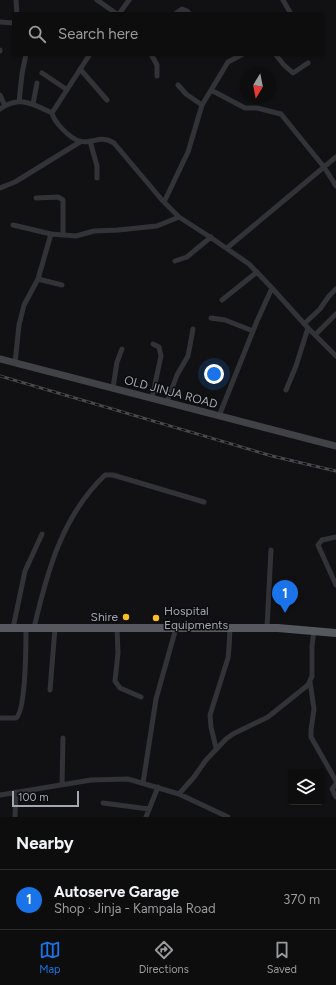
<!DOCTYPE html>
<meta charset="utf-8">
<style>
:root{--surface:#0d0d0e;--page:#1b1b1c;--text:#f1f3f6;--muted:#9a9c9e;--line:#2d2d2e;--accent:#1a73e8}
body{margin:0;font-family:Figtree,sans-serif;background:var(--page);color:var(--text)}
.controls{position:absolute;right:12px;bottom:12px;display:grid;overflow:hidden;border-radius:4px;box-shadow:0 1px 3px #0004}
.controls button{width:36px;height:36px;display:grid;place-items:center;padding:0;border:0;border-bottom:1px solid var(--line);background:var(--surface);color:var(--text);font:20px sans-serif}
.compass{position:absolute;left:240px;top:68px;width:36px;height:36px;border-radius:50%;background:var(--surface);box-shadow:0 1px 3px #0004;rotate:190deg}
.scale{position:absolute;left:12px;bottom:10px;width:67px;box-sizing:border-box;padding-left:4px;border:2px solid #a2a7b4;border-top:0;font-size:11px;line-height:14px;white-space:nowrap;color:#a2a7b4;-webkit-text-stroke:3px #0c0c0e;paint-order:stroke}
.you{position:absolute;left:214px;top:374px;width:14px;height:14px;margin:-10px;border:3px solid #fff;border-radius:50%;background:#1a73e8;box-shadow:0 0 0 6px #1a73e833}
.badge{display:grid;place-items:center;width:26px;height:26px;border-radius:50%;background:var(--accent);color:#fff;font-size:13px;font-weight:700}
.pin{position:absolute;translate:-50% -33px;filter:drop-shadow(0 1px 2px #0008)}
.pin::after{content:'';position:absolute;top:21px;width:14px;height:12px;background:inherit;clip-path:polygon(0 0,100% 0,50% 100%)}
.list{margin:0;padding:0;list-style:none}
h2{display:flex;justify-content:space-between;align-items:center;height:52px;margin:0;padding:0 16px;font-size:17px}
h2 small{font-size:13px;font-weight:400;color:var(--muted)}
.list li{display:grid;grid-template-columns:26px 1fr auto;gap:12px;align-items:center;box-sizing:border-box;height:60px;padding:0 16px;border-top:1px solid var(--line)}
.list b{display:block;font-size:15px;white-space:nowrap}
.list p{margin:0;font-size:13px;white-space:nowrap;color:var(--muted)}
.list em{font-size:13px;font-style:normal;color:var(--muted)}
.icon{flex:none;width:22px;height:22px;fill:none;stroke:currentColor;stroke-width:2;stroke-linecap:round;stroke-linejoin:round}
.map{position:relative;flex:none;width:336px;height:817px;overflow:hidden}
.search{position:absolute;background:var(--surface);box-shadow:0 1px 3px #0004;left:12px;right:12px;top:12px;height:44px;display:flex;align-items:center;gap:10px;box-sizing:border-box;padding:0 14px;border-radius:4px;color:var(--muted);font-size:15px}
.sheet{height:112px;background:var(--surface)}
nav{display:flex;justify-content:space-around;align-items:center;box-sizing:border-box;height:56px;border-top:1px solid var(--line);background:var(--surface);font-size:11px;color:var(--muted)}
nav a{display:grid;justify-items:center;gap:2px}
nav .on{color:var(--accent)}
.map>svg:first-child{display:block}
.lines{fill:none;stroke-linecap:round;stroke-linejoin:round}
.minor{stroke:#323338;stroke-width:5}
.secondary{stroke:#404248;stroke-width:7}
.trunk{stroke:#565860;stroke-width:8}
.rail-casing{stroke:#47494f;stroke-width:3}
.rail{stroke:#0c0c0e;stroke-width:1.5;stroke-dasharray:4.5;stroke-linecap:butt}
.poi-dot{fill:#fbbd22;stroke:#0c0c0e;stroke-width:1.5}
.labels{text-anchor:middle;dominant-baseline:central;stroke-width:3;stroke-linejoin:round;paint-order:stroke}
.street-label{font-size:12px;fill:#a2a7b4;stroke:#0c0c0e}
.poi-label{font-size:12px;fill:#a2a7b4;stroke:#0c0c0e;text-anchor:start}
</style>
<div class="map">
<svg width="336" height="817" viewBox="0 0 336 817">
<rect width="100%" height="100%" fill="#111113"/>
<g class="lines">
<!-- minor -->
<path class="minor" d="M16,0L17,14
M97,0L117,14
M283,0L291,14
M119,14L129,0
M175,14L182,9L187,11L190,14
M0,22L14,23
M0,51V50
M90,54L52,113C54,122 70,139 80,141C92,145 99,134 114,143L162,200L179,217L213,239L249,264L272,288L308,328L336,356
M151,54L157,65V76
M275,54L284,65L293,73L308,63
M80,69L107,100
M42,73L66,89
M178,85L186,94L202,105
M211,90L245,108H257L281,114L324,167L336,186
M0,95L5,106
M19,102L22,74L26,54
M33,104L37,83
M0,109C19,95 33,104 52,113
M90,141L97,166V178
M0,188L15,182L80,142
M36,198L58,197L63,200V235
M164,202L188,152L202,105L228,62L243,54
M13,225L51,234L76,236L94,231L118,230L157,226L179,217
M227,248L336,157
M175,261L187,257L211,237
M38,279L62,285
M222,300L257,272
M211,318L225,320L253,331
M304,324L320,309L329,296L336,289
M315,335L336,314
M15,363L19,325L24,305L38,279L51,234
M113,388L117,362L122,349
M286,390L296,366L308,328
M152,398L161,356L159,347L153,344
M167,402L177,375L188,356L193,329
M219,416L257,321L272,288
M336,537L322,540L318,545L336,585
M13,628L25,571L42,534
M34,628C47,572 62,516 105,475H113L204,502
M117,628L118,653L115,681L120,688L141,697
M267,628L271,550
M310,682L314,709L311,730V737L336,781
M50,690L55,628
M0,718H16C26,711 26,642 26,628
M216,748L211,727L210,715L228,658L229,648L230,628
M143,783L156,699L176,628
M336,784L332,789L336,797
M62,785L63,738
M179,794L194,777L206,760L226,739L233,734L268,717L308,685L312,676V646L314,630
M0,795L91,780L128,779L179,794L228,817
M103,803L149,809
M15,817L16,792
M146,817L158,787"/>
<!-- secondary -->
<path class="secondary" d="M0,359L336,446"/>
<!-- trunk -->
<path class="trunk" d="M0,628H278L336,633"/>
<!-- rail casing -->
<g class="rail-casing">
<path id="rail" d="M0,376L272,456L336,471"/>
</g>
<!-- rail -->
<use href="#rail" class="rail"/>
</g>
<!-- markers -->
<g class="poi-dot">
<circle cx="126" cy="617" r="4"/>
<circle cx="156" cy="618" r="4"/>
</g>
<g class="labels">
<!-- street labels -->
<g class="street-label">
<text transform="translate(171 392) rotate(15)">OLD JINJA ROAD</text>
</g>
<!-- poi labels -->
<g class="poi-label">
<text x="164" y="611">Hospital<tspan x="164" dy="14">Equipments</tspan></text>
<text x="118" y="617" text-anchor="end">Shire</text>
</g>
</g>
</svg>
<div class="controls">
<button><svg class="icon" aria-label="layers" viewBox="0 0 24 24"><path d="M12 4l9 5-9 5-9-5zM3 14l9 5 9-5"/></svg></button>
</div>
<svg class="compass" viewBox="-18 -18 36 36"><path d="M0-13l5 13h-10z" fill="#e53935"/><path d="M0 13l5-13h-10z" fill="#9a9c9e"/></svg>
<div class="scale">100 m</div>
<div class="you"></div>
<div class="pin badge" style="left:285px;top:613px">1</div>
<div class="search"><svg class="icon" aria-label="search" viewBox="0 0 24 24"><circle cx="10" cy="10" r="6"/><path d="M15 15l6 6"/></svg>Search here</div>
</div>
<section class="sheet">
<h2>Nearby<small></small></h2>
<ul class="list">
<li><span class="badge">1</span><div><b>Autoserve Garage</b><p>Shop · Jinja - Kampala Road</p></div><em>370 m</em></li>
</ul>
</section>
<nav>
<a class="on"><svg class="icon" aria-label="map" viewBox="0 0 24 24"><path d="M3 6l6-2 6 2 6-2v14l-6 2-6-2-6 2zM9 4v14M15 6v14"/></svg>Map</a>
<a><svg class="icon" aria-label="directions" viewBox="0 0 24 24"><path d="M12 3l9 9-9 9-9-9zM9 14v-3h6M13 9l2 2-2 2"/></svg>Directions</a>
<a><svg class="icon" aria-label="saved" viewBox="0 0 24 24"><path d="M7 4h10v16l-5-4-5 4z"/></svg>Saved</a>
</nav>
